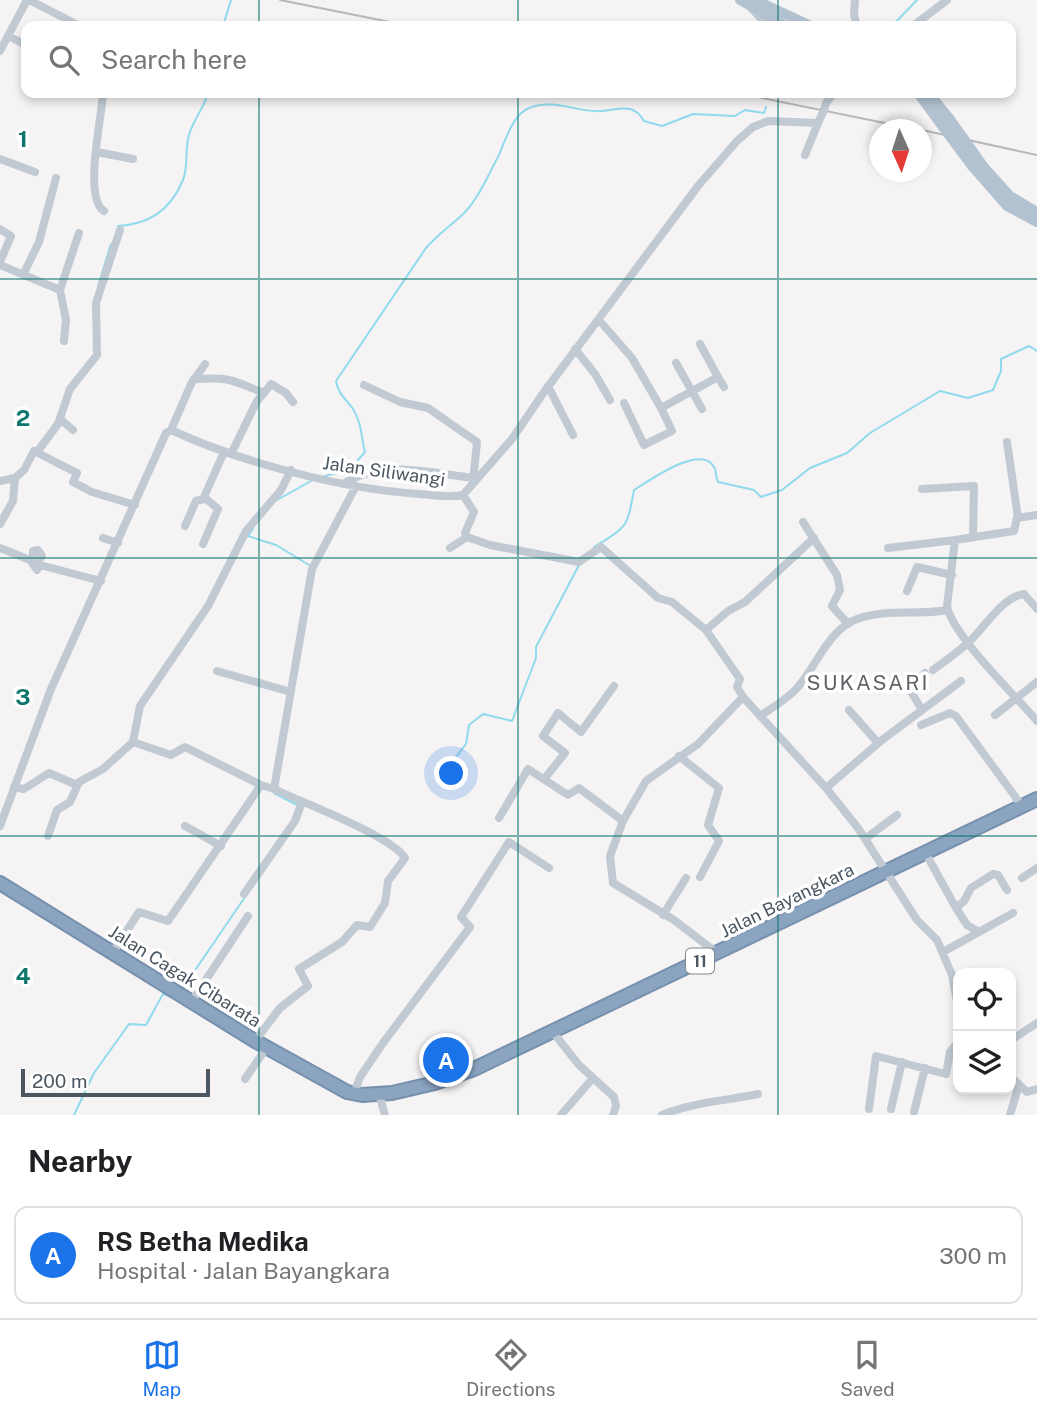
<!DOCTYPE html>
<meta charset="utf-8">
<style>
:root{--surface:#fff;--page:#f2f2f2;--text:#202124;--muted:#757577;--line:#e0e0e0;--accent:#1a73e8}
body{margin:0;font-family:"Public Sans",sans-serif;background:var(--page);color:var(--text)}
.controls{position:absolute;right:21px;bottom:21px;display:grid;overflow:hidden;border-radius:14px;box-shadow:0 4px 10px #0003}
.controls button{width:63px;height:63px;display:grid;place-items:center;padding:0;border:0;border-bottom:2px solid var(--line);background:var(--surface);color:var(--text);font:35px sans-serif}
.compass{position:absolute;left:869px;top:119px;width:63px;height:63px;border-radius:50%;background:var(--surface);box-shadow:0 4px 10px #0003;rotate:177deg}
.scale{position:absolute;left:21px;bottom:18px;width:189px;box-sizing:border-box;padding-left:7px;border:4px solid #4a5661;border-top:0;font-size:19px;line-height:24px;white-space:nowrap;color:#4a5661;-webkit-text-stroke:5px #fff;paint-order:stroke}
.you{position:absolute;left:452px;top:774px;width:24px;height:24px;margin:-18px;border:5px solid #fff;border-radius:50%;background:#1a73e8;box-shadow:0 0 0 10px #1a73e833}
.badge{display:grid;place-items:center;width:46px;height:46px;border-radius:50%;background:var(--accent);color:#fff;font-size:23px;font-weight:700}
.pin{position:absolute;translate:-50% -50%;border:4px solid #fff;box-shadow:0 2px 7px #0006}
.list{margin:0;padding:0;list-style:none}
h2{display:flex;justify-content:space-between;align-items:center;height:91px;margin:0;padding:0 28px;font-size:30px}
h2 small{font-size:23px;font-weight:400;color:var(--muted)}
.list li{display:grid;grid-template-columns:46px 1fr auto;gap:21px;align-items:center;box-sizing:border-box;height:98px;margin:0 14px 14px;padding:0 14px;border:2px solid var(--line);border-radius:14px}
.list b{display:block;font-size:26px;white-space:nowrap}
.list p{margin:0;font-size:23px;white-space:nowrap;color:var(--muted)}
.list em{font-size:23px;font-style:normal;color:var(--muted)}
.icon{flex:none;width:38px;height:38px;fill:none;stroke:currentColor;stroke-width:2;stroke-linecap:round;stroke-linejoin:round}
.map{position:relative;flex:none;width:1037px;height:1115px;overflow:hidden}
.search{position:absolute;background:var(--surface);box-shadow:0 4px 10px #0003;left:21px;right:21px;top:21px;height:77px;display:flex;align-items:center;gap:18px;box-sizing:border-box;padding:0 24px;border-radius:14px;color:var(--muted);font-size:26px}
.sheet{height:203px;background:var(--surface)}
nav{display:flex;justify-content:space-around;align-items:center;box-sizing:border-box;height:98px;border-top:2px solid var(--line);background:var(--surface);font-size:19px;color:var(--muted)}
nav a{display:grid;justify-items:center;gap:4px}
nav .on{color:var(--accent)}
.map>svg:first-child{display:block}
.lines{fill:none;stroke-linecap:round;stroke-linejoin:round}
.stream{stroke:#90daee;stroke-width:2}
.highway-casing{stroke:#7690ad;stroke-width:16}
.minor{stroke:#c1cad2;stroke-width:8}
.major{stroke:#b3c2d1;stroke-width:10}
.highway{stroke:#8ba5c1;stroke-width:12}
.rail{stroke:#b5b8bd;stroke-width:2}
.minor-bridge{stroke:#c1cad2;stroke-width:8}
.major-bridge{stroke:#b3c2d1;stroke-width:10}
.grid{fill:none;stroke:#0f766e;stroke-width:2;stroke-opacity:0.55}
.labels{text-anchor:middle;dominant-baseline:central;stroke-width:7;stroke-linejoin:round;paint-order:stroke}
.shield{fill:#fff;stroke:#808990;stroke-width:2}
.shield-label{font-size:16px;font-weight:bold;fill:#4a5661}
.street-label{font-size:18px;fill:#4a5661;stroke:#fff}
.quarter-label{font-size:21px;letter-spacing:2px;fill:#5f6368;stroke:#fff}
.grid-label{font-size:23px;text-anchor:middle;font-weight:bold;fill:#0f766e;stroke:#fff;stroke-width:7;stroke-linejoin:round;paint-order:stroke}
</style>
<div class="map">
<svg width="1037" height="1115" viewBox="0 0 1037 1115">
<rect width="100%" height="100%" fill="#f5f3f3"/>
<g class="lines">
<!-- stream -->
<path class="stream" d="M223,26L231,0
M892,26L917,0
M794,93L802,95L816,93
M769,97L770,93
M118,226C149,224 170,211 183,180C189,165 184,146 190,132C195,117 204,108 208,93
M98,286L111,244
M325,476L349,470L365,452C361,437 362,423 353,409C346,399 338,394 336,381L426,248C437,235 449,227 461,216C477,202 488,175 498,157C505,142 512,115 529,108C554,98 578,113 602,111C621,109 634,103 644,121L662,126L693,114L735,116L745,110L764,113L766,107
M277,500L311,481
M253,529L248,536L276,545L309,565
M594,547C628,526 627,528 634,490C649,481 701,443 714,467C717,471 715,477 718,482L754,490L761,497L782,490L810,468L847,453L870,433L940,391L968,398L993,390L1001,371V359L1029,346L1037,351
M458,782L456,757L466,744L469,725L483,714L512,721L536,658V647L579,565
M274,793L297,805
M183,988L245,897
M74,1115L94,1073L129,1024L146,1025L163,994L175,998"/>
<!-- highway casing -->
<g class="highway-casing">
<path id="highway" d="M0,883L255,1041L347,1092L362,1095L392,1093L435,1083L474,1069L1037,799"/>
</g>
<!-- minor -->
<path class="minor" d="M29,0L80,26
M855,0L854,15L857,26
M751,8L768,26
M913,26L947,0
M8,36L26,45
M0,51L27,0
M103,93C102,117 83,198 104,211
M826,103L834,93
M97,152L133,159
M805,155L818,123
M0,159L35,172
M0,229L11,236L0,262
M0,265L60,290L66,320L64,341
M23,275L39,242L56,178
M60,290L79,233
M599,320L632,358L661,408L718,377L700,344
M575,349L595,374L610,400
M676,363L702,409
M718,377L724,387
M194,379C231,377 231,380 264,393L271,384L286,393L293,402
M364,385L400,402L428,408L477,442L473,482
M548,386L573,435
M624,403L644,445L672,431L661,408
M60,419L73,430
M171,430L191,384L205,364
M1007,442L1018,518
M37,452L58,424L70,389L97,355L96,303L120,230
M231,454L257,401L264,393
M15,478L24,470L34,451L77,473L73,482L92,492L135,505
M0,481L15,478L13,501L0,524
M343,484C383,459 429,473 474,478
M922,489L974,486L973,537
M463,495L474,512L465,533L467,537L490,545L579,562L601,547L658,598L672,602L706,630L740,679L737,687L743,697L826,788L858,828L917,920L937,940L952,975L958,1006
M1037,515L1017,518L1014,531L955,540L947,606C952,635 1016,696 1037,721
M803,522L837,575L840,590L832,606L848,624
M185,526L196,501L204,499
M103,538L118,543
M203,544L218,509L204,497L224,452
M0,548L30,560L37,558L40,565L101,581
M450,548L467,537
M888,548L955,540
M33,558V551L38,550L42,556L39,560
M30,560L37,570
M907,591L917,567L952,575
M706,630L728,611L745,602L814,538
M933,670C945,661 958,652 969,642C985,627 1002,597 1024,594L1037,609
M217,671L291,692
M849,710L878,743
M922,710L910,690L925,673
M995,715L1037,682
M760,716C773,707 788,699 798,687C817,665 829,629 857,619C887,608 917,616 947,610
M921,725L950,713L956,716L1022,806
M133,742L140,706L208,606L246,531L281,490L291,470
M679,756L719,788L708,825L719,841L700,877
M545,778L565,753L543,736L558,713L581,732L614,686
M14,787L24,789L49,773L77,785
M826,788L882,740L961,681
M499,818L528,769L568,795L579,788L623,821
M0,826L51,689L166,433L171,430C243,463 342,489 420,494C434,495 450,498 463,495L512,439L544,392L698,186L737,141L753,127L768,121L818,123L824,110
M185,826L221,846
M48,836L57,810L70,802L79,782L103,769L133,742L171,755L185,747L261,785
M865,839L897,815
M925,852L956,908
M1022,878L1037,868
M244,894L295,821L302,802
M663,915L686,878
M979,932L967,925L956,908L964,901L971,888L993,874L998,875L1007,890
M113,952L139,912L168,921L261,785L274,789L312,569L356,486
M943,952L1013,913
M717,953L674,920L613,883L610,856L623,821L646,781L698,744L743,697
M192,1001L248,916
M552,1031L579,1065L614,1097L616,1106L613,1115
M1011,1040L1037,1023
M255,1041L280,1008L308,986L299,969L342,942L357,925L370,927L385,903L388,881L405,858C392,836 301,802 274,789
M1011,1077L1027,1092L1037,1089
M245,1079L267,1047
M354,1094L360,1077L383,1043L470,927L461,917L509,842L549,868
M379,1094L385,1115
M869,1109L876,1056L946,1074L950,1052L958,1042
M891,1109L902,1062
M914,1112L925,1068
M561,1115L593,1078
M662,1115C693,1102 726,1101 758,1094
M1010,1115L1019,1085"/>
<!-- major -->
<path class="major" d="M740,0L786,26
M755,0L811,26
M918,93L940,123
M929,93L949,118
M972,166L1007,206L1037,222
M983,166L1010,196L1037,212"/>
<!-- highway -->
<use href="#highway" class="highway"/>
<!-- rail -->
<path class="rail" d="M280,0L410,26
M738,93L919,130
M922,130L1037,155"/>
<!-- minor-bridge -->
<path class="minor-bridge" d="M824,110L826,103"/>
<!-- major-bridge -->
<path class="major-bridge" d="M949,118L983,166
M940,123L972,166"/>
</g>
<!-- grid -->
<path class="grid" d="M259,0V26M518,0V26M778,0V26M259,93V1115M518,93V1115M778,93V1115M0,279H1037M0,558H1037M0,836H1037"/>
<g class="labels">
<!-- shield labels -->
<rect class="shield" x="686" y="948.5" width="28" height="25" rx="5"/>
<g class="shield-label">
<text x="700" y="961">11</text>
</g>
<!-- street labels -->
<g class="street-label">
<text transform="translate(384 471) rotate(8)">Jalan Siliwangi</text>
<text transform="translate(787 900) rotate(-26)">Jalan Bayangkara</text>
<text transform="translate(185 976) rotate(32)">Jalan Cagak Cibarata</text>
</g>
<!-- quarter labels -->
<g class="quarter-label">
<text x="868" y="682">SUKASARI</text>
</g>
</g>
<g class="grid-label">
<text x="23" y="147">1</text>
<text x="23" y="426">2</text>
<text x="23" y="705">3</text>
<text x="23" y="984">4</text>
</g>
</svg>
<div class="controls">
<button><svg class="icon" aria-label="locate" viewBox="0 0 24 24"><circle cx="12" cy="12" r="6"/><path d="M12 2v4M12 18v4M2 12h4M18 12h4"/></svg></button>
<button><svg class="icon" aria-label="layers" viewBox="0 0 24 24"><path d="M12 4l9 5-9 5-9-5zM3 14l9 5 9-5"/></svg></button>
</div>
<svg class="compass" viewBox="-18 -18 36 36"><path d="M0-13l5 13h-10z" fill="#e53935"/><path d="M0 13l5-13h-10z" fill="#757577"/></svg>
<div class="scale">200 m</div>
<div class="you"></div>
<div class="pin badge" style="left:446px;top:1060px">A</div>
<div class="search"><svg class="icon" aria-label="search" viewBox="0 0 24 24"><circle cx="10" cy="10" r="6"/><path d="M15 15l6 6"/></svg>Search here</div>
</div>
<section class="sheet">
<h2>Nearby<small></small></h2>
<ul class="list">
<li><span class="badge">A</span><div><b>RS Betha Medika</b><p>Hospital · Jalan Bayangkara</p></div><em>300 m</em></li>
</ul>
</section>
<nav>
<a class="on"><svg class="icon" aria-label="map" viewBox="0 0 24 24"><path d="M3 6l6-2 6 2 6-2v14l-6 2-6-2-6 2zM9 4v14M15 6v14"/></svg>Map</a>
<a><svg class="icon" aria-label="directions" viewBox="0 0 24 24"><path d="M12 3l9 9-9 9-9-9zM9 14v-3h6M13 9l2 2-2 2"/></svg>Directions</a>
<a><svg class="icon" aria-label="saved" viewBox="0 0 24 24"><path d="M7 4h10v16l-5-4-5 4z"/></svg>Saved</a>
</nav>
